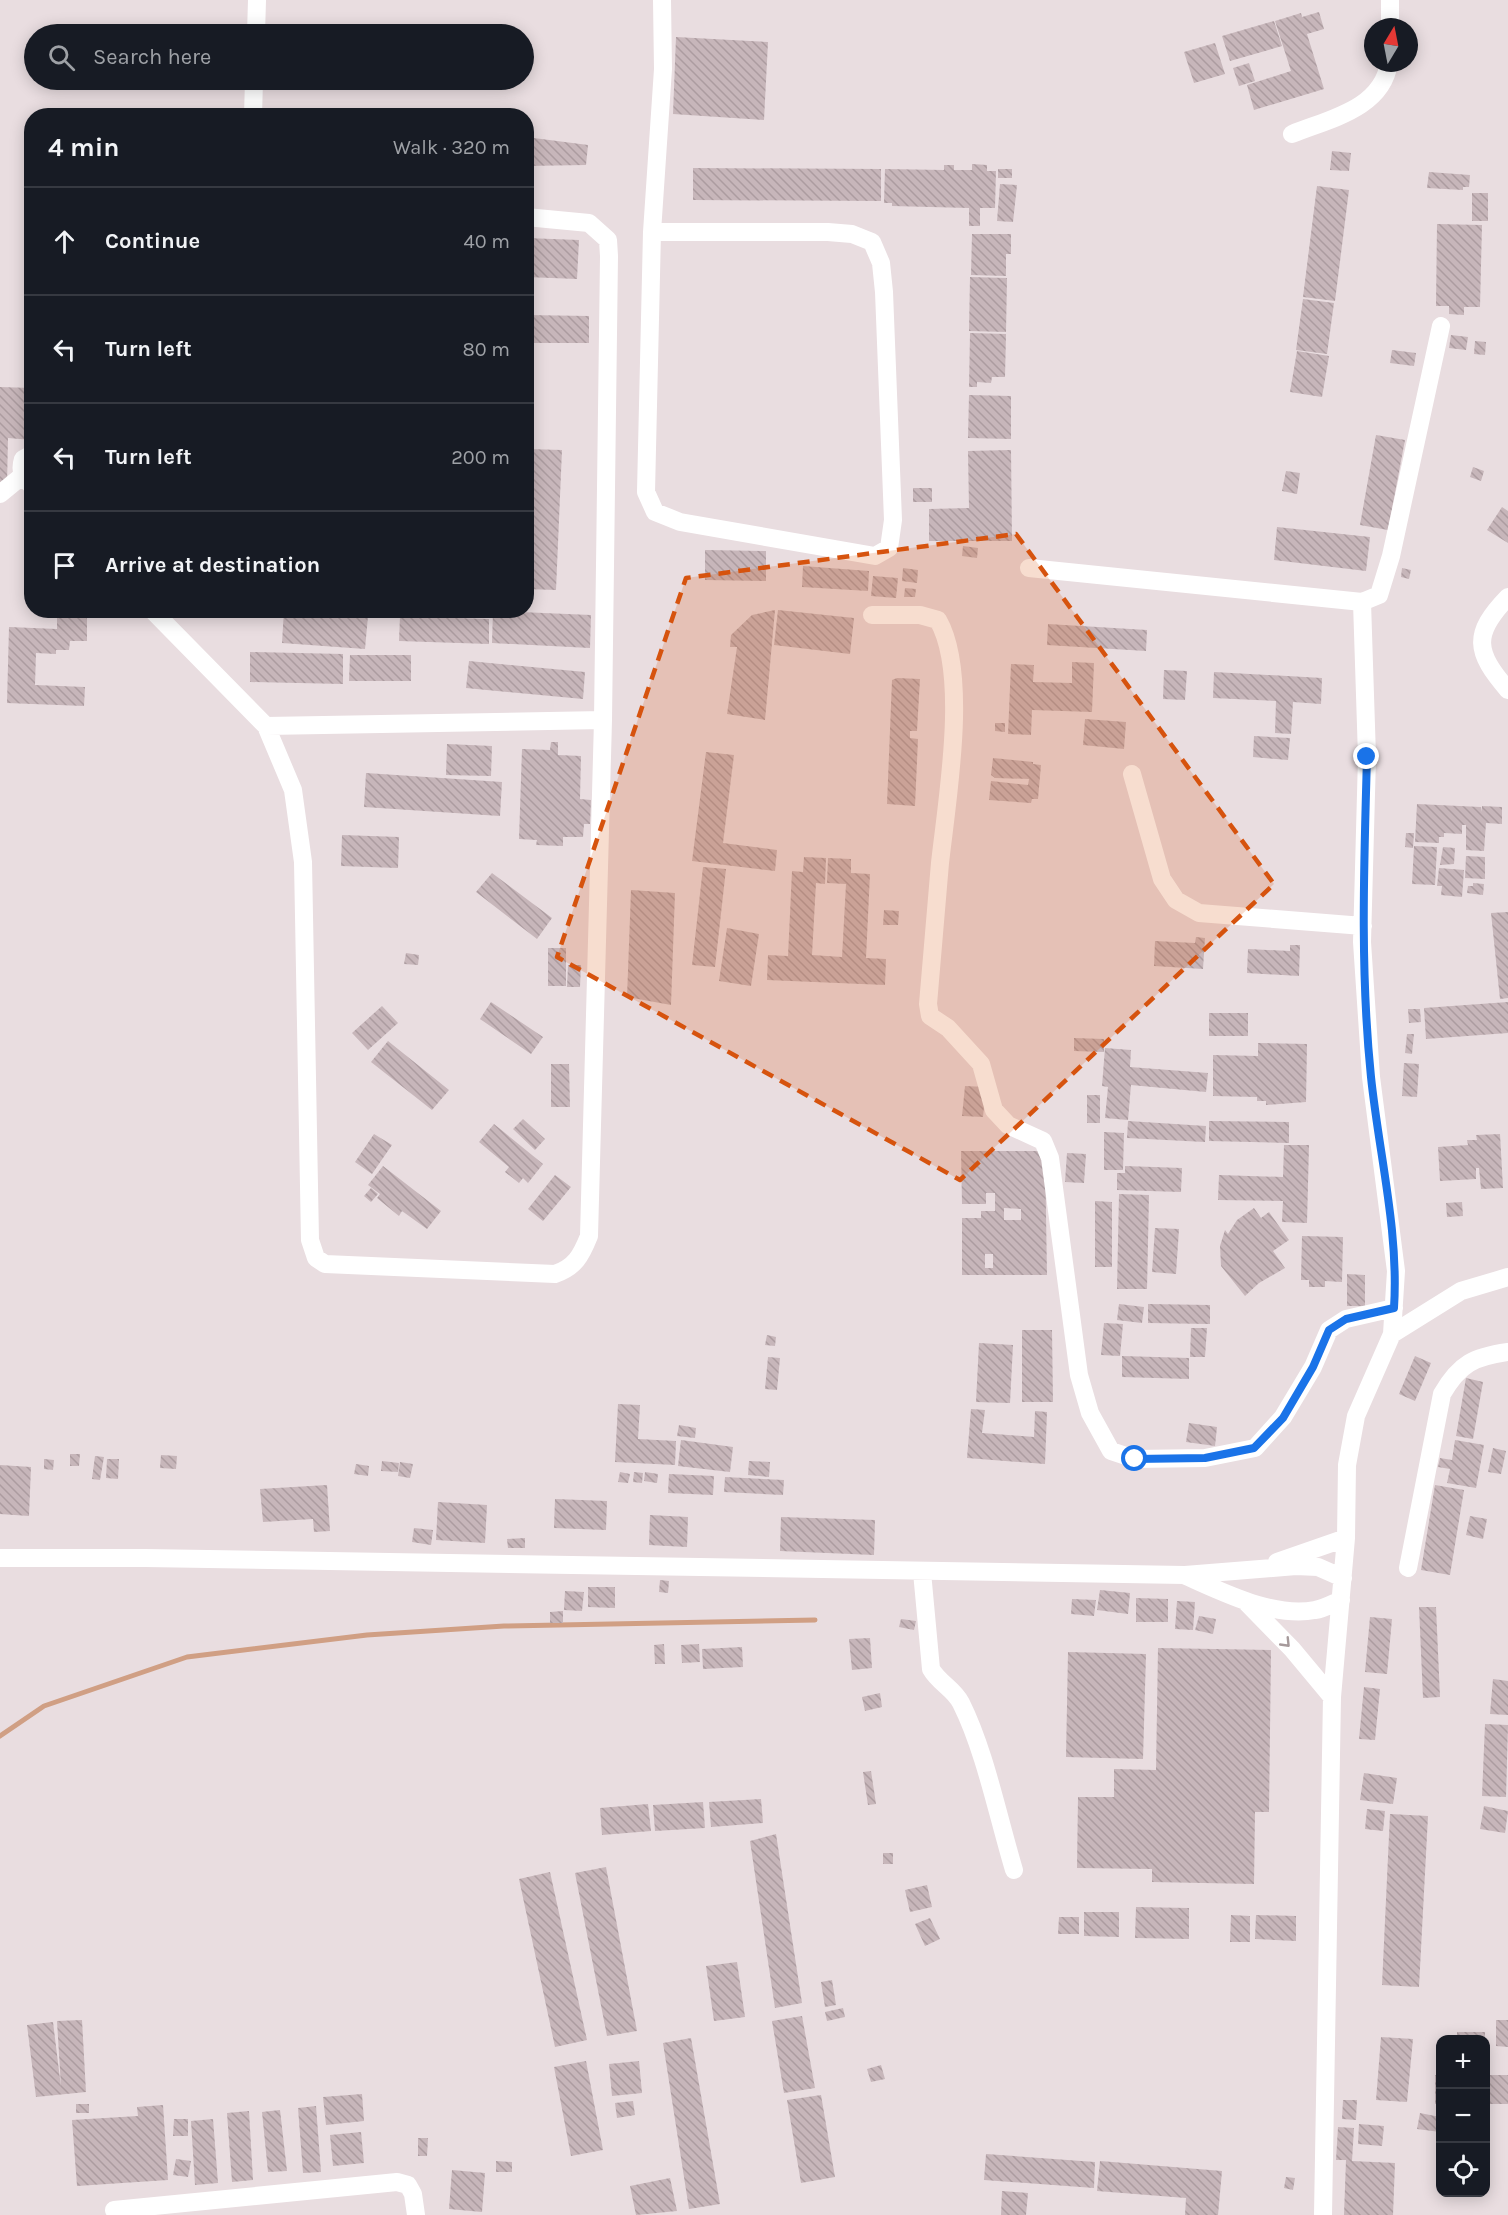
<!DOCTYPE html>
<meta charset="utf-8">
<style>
:root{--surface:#171b24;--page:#242831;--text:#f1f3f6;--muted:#9ea1a6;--line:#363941}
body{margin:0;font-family:Karla,sans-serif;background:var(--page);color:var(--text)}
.controls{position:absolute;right:18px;bottom:18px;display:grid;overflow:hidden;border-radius:12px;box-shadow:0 3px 15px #0003}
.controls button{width:54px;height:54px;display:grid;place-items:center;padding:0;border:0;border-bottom:2px solid var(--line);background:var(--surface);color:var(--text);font:30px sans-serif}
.compass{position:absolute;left:1364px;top:18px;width:54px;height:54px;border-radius:50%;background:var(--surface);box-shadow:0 3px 15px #0003;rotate:10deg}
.stop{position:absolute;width:18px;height:18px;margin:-14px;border:4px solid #1a73e8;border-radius:50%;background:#fff}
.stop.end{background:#1a73e8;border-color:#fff;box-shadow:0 2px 6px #0008}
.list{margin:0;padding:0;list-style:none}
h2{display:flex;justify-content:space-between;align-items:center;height:78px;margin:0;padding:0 24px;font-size:26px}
h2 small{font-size:20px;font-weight:400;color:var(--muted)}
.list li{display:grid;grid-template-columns:39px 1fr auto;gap:18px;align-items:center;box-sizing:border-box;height:108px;padding:0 24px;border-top:2px solid var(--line)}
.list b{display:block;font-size:22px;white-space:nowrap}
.list em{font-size:20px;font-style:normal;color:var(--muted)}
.icon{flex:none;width:33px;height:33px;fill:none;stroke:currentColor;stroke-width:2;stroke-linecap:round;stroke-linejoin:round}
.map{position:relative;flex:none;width:1508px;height:2215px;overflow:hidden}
.search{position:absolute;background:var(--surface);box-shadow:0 3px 15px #0003;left:24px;top:24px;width:510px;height:66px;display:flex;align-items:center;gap:15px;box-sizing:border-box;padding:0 21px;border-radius:33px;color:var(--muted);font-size:22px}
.panel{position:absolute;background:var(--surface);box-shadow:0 3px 15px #0003;left:24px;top:108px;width:510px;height:510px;border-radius:24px}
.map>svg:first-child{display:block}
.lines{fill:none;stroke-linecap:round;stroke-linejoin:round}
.stream{stroke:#d09f84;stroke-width:5}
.building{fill:url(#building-back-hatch);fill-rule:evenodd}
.minor{stroke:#fff;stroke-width:18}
.oneway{stroke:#a69a9b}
.route{stroke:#1a73e8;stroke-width:8}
.marked{fill:#d6530e;fill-opacity:0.2;stroke:#d6530e;stroke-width:4.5;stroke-dasharray:12 8;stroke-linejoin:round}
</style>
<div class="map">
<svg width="1508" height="2215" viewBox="0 0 1508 2215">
<defs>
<pattern id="building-back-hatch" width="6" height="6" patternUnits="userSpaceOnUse" patternTransform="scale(1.5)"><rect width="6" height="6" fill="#c7b6ba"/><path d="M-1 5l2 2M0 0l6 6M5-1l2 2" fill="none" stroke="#ac9ca0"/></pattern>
</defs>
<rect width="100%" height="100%" fill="#e9dde0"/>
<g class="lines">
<!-- stream -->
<path class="stream" d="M0,1736L44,1706L187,1657L367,1635L504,1626L815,1620"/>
</g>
<!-- building -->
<path class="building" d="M1319,12L1324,29L1307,34L1324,89L1254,110L1247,85L1291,71L1275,21L1301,13L1302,17Z
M1274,21L1282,46L1230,61L1222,36Z
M676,37L768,42L764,120L673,114Z
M1215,43L1225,74L1194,83L1184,52Z
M1249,63L1255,81L1239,86L1233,68Z
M526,137L588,145L586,165L526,166Z
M1332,151L1351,153L1349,171L1330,170Z
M972,164L987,165V171H996L995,208H980V226H969V208L892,206V203H884L885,169L944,170V165H954V170H972Z
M693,168L881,169V201L693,200Z
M998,169H1012V178H998Z
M1429,172L1470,175L1469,187H1463V190L1427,188Z
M1000,184L1017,185L1013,222L997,221Z
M1317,186L1349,190L1335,301L1303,297Z
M1472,193H1488V221H1472Z
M1437,224L1482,225L1480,307H1464V315L1449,314V306H1436Z
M972,234H1011V254H1006V276L971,275Z
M526,238L579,240L577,279L526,277Z
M970,277L1007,278L1006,332L969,331Z
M1303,299L1334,303L1327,354L1296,350Z
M526,315L589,316V343H526Z
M970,333L1006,334L1005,377H992L991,383L977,382V387H969Z
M1451,335L1468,337L1466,350L1449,348Z
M1475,341L1486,342L1485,355L1474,354Z
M1392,350L1416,353L1414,366L1390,363Z
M1297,351L1329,356L1322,397L1290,392Z
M0,387L32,388V440L8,438L7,485H0Z
M969,395L1011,396V439L968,438Z
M1376,435L1405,440L1388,530L1360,525Z
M527,449L562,450L556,590L526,589Z
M1011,450L1012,541H929V509L969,508L968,451Z
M1473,467L1484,471L1481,481L1470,477Z
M1286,471L1300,473L1297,494L1282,491Z
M913,488H932V502H913Z
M1502,507L1508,511V543L1487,530Z
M1277,527L1370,537L1366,571L1274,560Z
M963,546L978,548L977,558L962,556Z
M705,550L766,551V581L705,580Z
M803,566L869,571L868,591L802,587Z
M903,568L918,570L917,583L902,581Z
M1402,568L1411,570L1409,579L1401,577Z
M873,576L898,578L896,598L871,596Z
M905,588L916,589L915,597H904Z
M57,610H87V641H70L69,650H56V654L36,653L35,685L85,687L84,706L7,703L9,627L57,629Z
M284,610L368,616L365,649L282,643Z
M775,610L765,720L727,714L737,647H730L731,635L752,615Z
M778,610L854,618L850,654L774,645Z
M493,611L591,615L590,648L492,643Z
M400,616L489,619V644L399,641Z
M1048,624L1147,630L1146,651L1047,645Z
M250,652L343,654V684L250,682Z
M350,655H411V681H349Z
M469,661L585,672L583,699L466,688Z
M1072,662L1094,663L1092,712L1032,710L1031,735L1008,734L1011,664L1034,665L1033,682L1072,683Z
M1164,670L1187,671L1185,700L1163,699Z
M1214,672L1322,678L1321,704L1293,702L1291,734L1275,733L1276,701L1213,698Z
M897,678L920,679L917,731H910V738L918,739L915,806L887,804L892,680Z
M1085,719L1126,722L1124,749L1083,745Z
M995,723H1005V732L995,731Z
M1254,736L1290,738L1288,760L1253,757Z
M551,742H558V755L581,756L580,799L591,800L590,824H584L583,837H563V846L536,845L537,840L519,839L522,749L550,750Z
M447,744L492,746L491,776L446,775Z
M706,752L734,755L723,843L777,850L775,871L692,861Z
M993,758L1033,762V764L1041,765L1038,799H1032L1031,803L989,800L991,781L1028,785L1029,779L995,778L991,775Z
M366,773L502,782L500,816L364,807Z
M1417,804L1481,807L1482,812V806L1502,807V824L1486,823L1484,851L1466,850V822V825H1462V834L1444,833V837H1439V843L1415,842Z
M1406,833H1414L1413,848L1405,847Z
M342,835L399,837L398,868L341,866Z
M1414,846L1437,847L1435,885L1412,884Z
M1443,847L1455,848L1454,864L1440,865Z
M1466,856L1485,857V879L1465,878Z
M804,857L826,858L825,884L816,883L812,955L842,957L846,884L827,883L828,858L851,859V873L870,874L866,958L886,959L885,985L767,980L768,955L788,956L792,871L803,872Z
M703,867L726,869L715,967L692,965Z
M1439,868L1464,870L1462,897L1441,895L1442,886H1437Z
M492,873L552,918L537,939L476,892Z
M1473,883L1484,884L1483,895L1467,893L1468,886H1473Z
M631,890L675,893L671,1005L627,997Z
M884,910L899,911L898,925H883Z
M1508,912V998L1500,999L1491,913Z
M727,928L759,934L751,986L719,981Z
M1196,937L1205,938L1203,969L1154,966L1155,941L1195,943Z
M1290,945H1300L1299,976L1247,973L1248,949L1290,951Z
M548,948H566V986H548Z
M406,953L419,955L418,965L404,964Z
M568,965H581L580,987H567Z
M491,1002L543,1037L531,1054L480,1019Z
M1508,1002V1033L1426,1039L1424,1008Z
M382,1006L398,1023L368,1050L352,1033Z
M1408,1009H1420L1421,1022L1409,1023Z
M1209,1013H1248V1036H1209Z
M1407,1034H1414L1412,1054L1405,1053Z
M1074,1038L1104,1039V1052L1074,1051Z
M388,1041L449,1090L432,1110L371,1062Z
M1258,1043L1307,1044L1306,1102L1266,1105V1101H1257V1097L1213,1096V1055L1258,1056Z
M1105,1048L1131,1050L1130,1067L1208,1073L1206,1092L1131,1085L1128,1120L1105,1118L1108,1087L1102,1086Z
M1404,1063L1419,1064L1417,1097L1402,1096Z
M551,1064H569L570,1107H551Z
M965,1086L986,1087L983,1117L962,1116Z
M1087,1095H1100V1123H1087Z
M523,1119L545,1139L535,1150L513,1129Z
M1128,1121L1206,1126L1205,1142L1127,1138Z
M1209,1121L1289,1122V1143L1209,1141Z
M494,1124L543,1164L528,1183L523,1178L519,1183L505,1172L509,1167L479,1142Z
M1104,1132L1124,1133L1123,1170H1104Z
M374,1134L392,1145L372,1174L355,1162Z
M1500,1134L1503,1188L1481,1189L1479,1168H1476V1179L1440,1181L1438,1147L1468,1145L1467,1140H1477L1476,1135Z
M1284,1145H1309L1307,1223L1282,1222L1283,1201L1218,1200L1219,1175L1283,1177Z
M961,1151H1045L1047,1275H962V1218H981V1211H995V1193H986V1204H962ZM1004,1208L1021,1209V1220H1004ZM985,1254H993V1268H985Z
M1067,1153L1086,1154L1084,1183L1065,1182Z
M383,1166L441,1211L427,1229L402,1211L399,1216L377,1198L380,1194L368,1185Z
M1125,1166L1182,1168L1181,1192L1117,1190V1173H1125Z
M555,1175L571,1187L543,1221L528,1209Z
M371,1188L378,1194L371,1202L364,1196Z
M1119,1194L1149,1195L1147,1289H1117Z
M1095,1201L1112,1202V1267H1095Z
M1462,1202L1463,1216L1447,1217L1446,1203Z
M1254,1208L1261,1218L1269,1212L1289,1240L1273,1251L1285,1268L1259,1283L1245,1296L1221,1266L1220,1246L1225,1230L1228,1234L1237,1220Z
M1155,1228L1179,1229L1176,1274L1152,1272Z
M1302,1236L1343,1237L1342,1282L1325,1281V1287H1309V1280H1301Z
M1347,1274L1365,1275V1306H1347Z
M1119,1304L1144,1307L1142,1323L1117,1320Z
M1148,1304L1210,1305V1324L1148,1323Z
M1104,1323L1123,1324L1120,1356L1101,1355Z
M1191,1328H1207L1205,1357H1190Z
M1022,1330H1052L1053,1402H1022Z
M767,1335L776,1337L775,1346L765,1345Z
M979,1343L1013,1345L1010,1403L976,1402Z
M1122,1356L1189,1358V1379L1122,1377Z
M1415,1356L1431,1363L1415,1401L1399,1394Z
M768,1357L780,1358L777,1390L765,1389Z
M1466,1378L1483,1382L1473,1439L1456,1436Z
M618,1404L640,1405L638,1439L676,1441L675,1465L615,1462Z
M971,1409L985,1410L982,1433L1034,1437L1035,1411L1047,1412L1045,1464L967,1458Z
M1189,1423L1217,1427L1215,1446L1186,1442Z
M679,1425L696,1428L695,1438L677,1436Z
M681,1440L733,1447L730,1472L678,1466Z
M1455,1440L1484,1445L1476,1488L1447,1483L1450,1469L1438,1467L1440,1458L1452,1460Z
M1493,1448L1506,1451L1501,1474L1488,1472Z
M70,1454H80L79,1466H70Z
M161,1455L177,1456L176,1469L160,1468Z
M95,1456L104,1457L100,1480L92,1479Z
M44,1459L54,1460L53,1470L44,1469Z
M107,1459H119L118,1479L106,1478Z
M382,1461L399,1463L398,1472L381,1471Z
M749,1461L770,1462L769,1477L748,1475Z
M400,1462L413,1464L410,1478L398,1476Z
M356,1464L369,1466L368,1476L354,1474Z
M0,1465L31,1467L29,1516L0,1514Z
M620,1472L630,1474L628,1483L618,1482Z
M634,1472L643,1473L642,1483L633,1482Z
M645,1472L658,1474L657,1483L644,1481Z
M669,1474L714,1476L713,1495L668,1493Z
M725,1477L784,1480L783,1495L724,1492Z
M327,1485L330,1531L314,1532L313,1519L263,1522L260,1489Z
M1435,1485L1464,1490L1450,1575L1421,1570Z
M555,1499L607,1501L606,1530L554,1528Z
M438,1502L487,1505L485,1543L436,1540Z
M650,1515L688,1517L687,1547L649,1545Z
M1470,1516L1487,1519L1483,1539L1466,1535Z
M781,1517L875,1520L874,1555L780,1551Z
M414,1528L433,1530L431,1545L412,1542Z
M525,1538V1548H508L507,1539Z
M660,1580L669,1581L668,1593L659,1592Z
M588,1587H615V1608L588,1607Z
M1100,1590L1130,1593L1128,1614L1097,1610Z
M565,1591L584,1592L582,1611L564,1610Z
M1136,1598L1168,1599V1622H1136Z
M1072,1599L1096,1600L1094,1616L1071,1614Z
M1177,1601L1195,1602L1193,1630L1175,1629Z
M1419,1607H1436L1440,1697L1423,1698Z
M563,1611V1623H550V1612Z
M1199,1616L1216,1619L1213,1634L1195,1630Z
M1370,1617L1392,1619L1387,1674L1365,1672Z
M901,1619L916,1621L914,1630L899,1627Z
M870,1638L872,1668L852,1670L849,1639Z
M664,1644L665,1664H655L654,1645Z
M699,1644L700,1662L682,1663L681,1645Z
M742,1647L743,1667L703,1669L702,1649Z
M1158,1648L1271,1650L1269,1812H1255L1254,1884L1152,1882V1869L1077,1868L1078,1797H1114V1769L1156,1770Z
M1068,1652L1146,1654L1143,1759L1066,1757Z
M1493,1679L1508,1681V1715L1490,1714Z
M1364,1687L1380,1689L1375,1740L1359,1739Z
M880,1693L882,1707L865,1711L862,1697Z
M1485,1724L1508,1725L1506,1797L1482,1796Z
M871,1771L876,1804L868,1805L863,1772Z
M1364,1773L1397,1778L1393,1804L1360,1800Z
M761,1799L763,1823L711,1827L709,1802Z
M703,1802L705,1828L655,1831L653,1805Z
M648,1804L651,1831L602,1835L600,1808Z
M1484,1806L1508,1811L1505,1833L1480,1829Z
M1367,1809L1385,1811L1383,1831L1365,1829Z
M1390,1814L1428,1816L1419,1987L1382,1985Z
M776,1834L802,2003L775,2008L750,1841Z
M883,1853H893V1864H883Z
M606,1867L637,2031L607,2036L575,1873Z
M550,1872L587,2040L555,2047L519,1879Z
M927,1885L932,1907L910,1912L905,1890Z
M1136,1907L1189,1908V1939L1135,1938Z
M1084,1912H1119V1937L1084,1936Z
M1231,1915L1250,1916V1942H1230Z
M1256,1915L1296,1916V1941L1255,1939Z
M1059,1917H1079V1934H1058Z
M930,1918L940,1939L925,1946L915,1924Z
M737,1962L745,2017L714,2021L706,1966Z
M832,1980L836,2005L825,2007L821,1982Z
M843,2008L845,2017L827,2021L825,2012Z
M802,2016L815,2088L784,2093L772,2021Z
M82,2020L86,2092L36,2097L27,2025L53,2022L61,2087L57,2021Z
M1496,2020H1508V2047L1496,2046Z
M1457,2032H1485V2040H1457Z
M1381,2037L1413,2039L1407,2102L1376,2100Z
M691,2038L720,2204L689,2209L663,2043Z
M586,2061L603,2150L571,2156L554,2067Z
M639,2061L642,2093L612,2096L609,2064Z
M881,2065L885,2079L871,2082L867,2069Z
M1435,2075H1440V2104H1435Z
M1486,2075H1508V2104H1486Z
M362,2094L364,2121L326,2125L323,2097Z
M821,2095L835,2177L801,2183L787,2100Z
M1343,2100H1357L1356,2120L1342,2119Z
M633,2101L635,2115L617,2118L615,2103Z
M76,2104H89V2113H76Z
M163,2105L168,2180L77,2186L72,2120L138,2116L137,2107Z
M316,2106L321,2172L303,2173L298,2108Z
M280,2110L287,2171L268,2172L262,2112Z
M249,2111L253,2180L232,2182L227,2113Z
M1420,2113L1440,2117V2132L1417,2129Z
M174,2119H188V2136H173Z
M213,2119L218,2183L195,2185L191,2121Z
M1359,2124L1384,2126L1382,2146L1358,2144Z
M1338,2127L1354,2128L1352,2161L1395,2163L1393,2215H1344L1346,2160H1336Z
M361,2132L364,2163L333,2166L330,2135Z
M418,2138H428L427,2156H418Z
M986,2154L1095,2162L1094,2188L984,2180Z
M176,2159L191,2161L188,2177L173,2175Z
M496,2161L512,2162V2172H496Z
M1100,2161L1222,2171L1218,2215H1185L1186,2198L1097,2191Z
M452,2170L485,2173L482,2212L449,2209Z
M1286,2177L1295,2178L1293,2190L1284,2188Z
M670,2178L677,2211L636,2215L630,2186Z
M1002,2191L1028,2193L1026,2215H1001Z"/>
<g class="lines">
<!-- minor -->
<path class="minor" d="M1390,27V0
M256,34L257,0
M253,116L254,80
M1292,134C1329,119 1382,109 1389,63
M652,232H828L852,234L872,242L881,263L884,292L893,520L889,548L875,556L680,522L655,512L646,492L652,232L663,69L662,0
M32,454L23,459C19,472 23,477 32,486
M0,494L22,476
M1029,568L1362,602L1379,595L1391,556L1441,326
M1508,597C1472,634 1475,652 1508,690
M152,610L266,726L293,790L303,862L310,1240L316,1258L325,1264L555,1274C575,1267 581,1256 589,1236L603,720L609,256L608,240L589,223L526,217
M872,615H920L938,620C969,674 947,799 940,863C936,910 932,957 928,1004L930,1016L948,1028L981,1064L994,1110L1008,1125L1043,1141L1050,1158L1079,1375L1090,1413L1111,1451L1135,1459L1205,1458L1255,1448L1283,1417L1313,1367L1329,1330L1346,1319L1394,1308
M266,726L603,720
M1132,774L1162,879L1176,900L1199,913L1363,926
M1392,1334L1461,1291L1508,1277
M0,1558H145L1185,1575L1296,1566L1318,1567L1343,1578
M1277,1562L1346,1538
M1408,1568L1442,1394C1460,1363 1474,1357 1508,1352
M922,1572L931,1669C939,1683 954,1689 961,1703C985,1751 998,1817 1014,1870
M1186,1576C1223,1592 1273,1618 1315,1610C1323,1609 1332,1604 1341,1600
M1245,1601L1292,1649L1332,1697
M114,2210L397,2182L408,2185L413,2194L416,2215
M1323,2215L1332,1697L1346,1538L1347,1465L1356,1416L1392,1334L1396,1271L1371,1077L1362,942L1367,757L1362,602"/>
</g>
<!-- one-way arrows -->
<defs><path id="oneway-chevron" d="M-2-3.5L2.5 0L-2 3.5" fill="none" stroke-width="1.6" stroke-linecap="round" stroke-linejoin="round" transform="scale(1.5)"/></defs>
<use class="oneway" href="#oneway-chevron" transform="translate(1286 1643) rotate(46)"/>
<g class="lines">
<!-- route -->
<path class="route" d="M1135,1459L1205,1458L1254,1448L1283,1418L1313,1367L1329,1330L1346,1319L1394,1308C1399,1231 1379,1154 1371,1077C1360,970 1364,864 1367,757"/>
</g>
<!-- marked area -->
<path class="marked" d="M1016,534L1274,884L960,1180L557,957L686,578Z"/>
</svg>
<div class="controls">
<button>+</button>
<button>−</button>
<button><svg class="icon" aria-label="locate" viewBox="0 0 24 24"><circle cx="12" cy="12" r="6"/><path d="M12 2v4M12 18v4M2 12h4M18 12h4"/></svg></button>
</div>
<svg class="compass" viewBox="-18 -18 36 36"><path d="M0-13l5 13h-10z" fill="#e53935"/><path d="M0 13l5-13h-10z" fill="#9ea1a6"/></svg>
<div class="stop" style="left:1135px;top:1459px"></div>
<div class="stop end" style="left:1367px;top:757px"></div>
<div class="search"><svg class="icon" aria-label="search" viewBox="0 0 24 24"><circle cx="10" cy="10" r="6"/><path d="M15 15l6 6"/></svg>Search here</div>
<section class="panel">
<h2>4 min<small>Walk · 320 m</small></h2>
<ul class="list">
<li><svg class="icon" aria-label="ahead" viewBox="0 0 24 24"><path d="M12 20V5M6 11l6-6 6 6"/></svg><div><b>Continue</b></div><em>40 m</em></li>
<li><svg class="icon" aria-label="left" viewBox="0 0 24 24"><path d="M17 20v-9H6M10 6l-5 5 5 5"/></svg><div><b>Turn left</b></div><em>80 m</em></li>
<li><svg class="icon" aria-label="left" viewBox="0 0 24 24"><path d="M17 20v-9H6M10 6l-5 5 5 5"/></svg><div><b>Turn left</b></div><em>200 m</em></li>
<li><svg class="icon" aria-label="arrive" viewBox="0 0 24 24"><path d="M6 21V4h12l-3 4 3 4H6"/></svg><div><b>Arrive at destination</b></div></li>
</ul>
</section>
</div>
